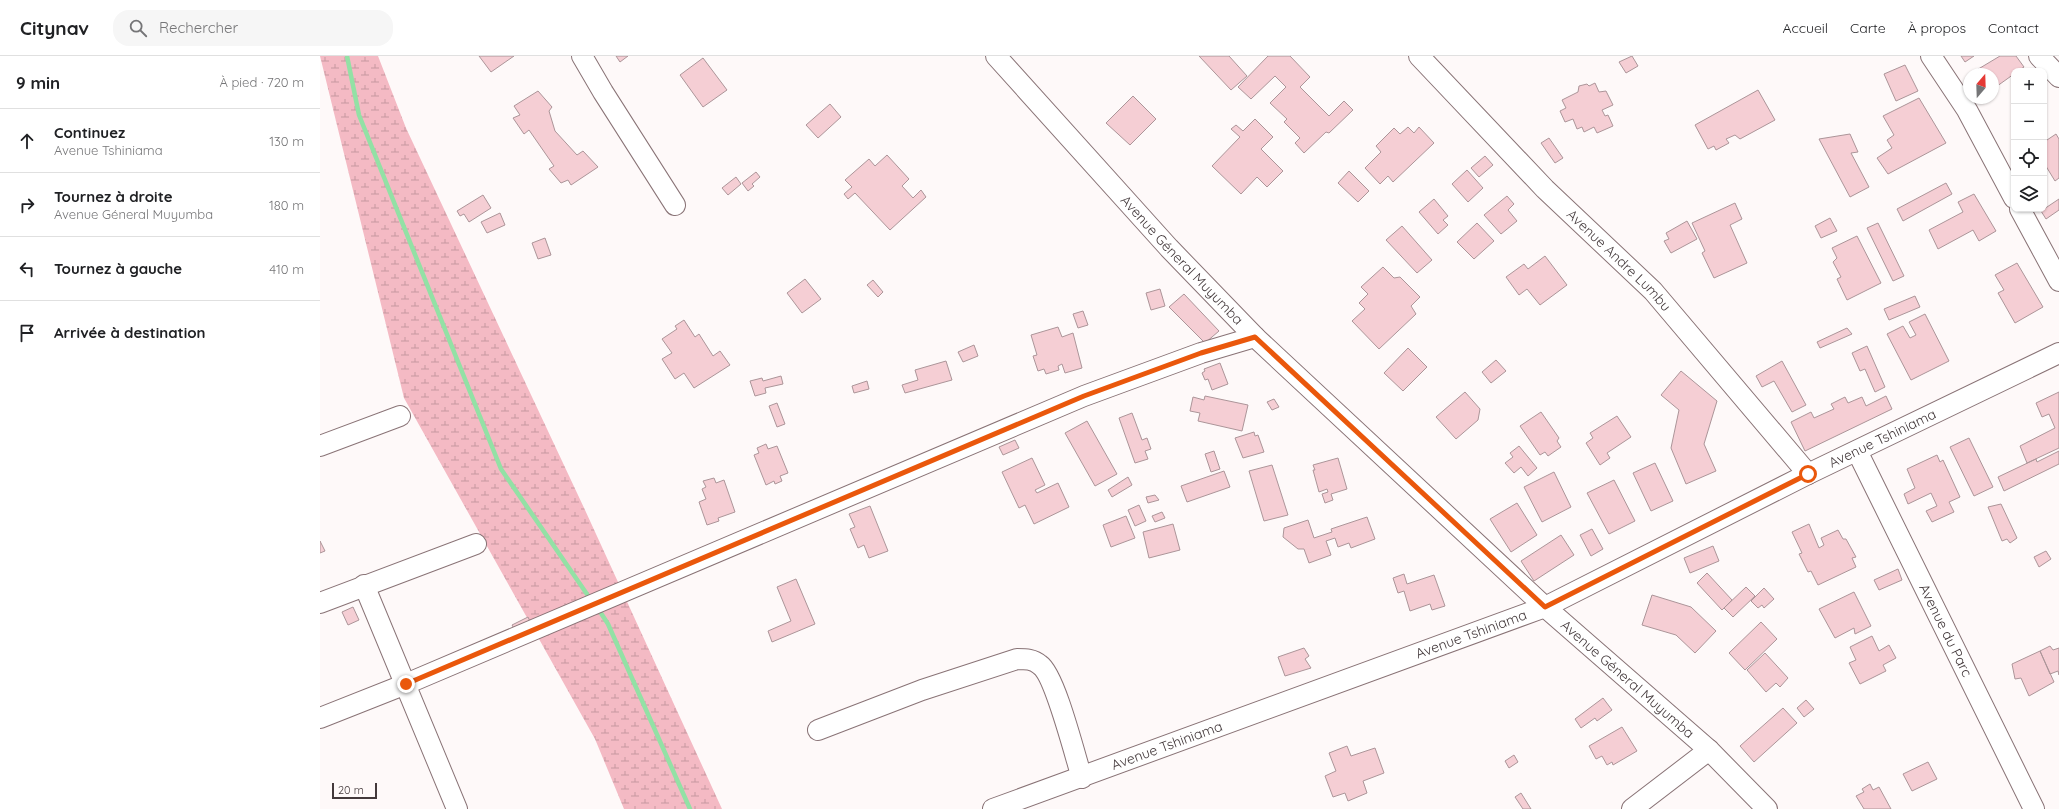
<!DOCTYPE html>
<html lang="fr">
<meta charset="utf-8">
<style>
:root{--surface:#fff;--page:#f6f6f6;--text:#202124;--muted:#757577;--line:#e0e0e0}
body{margin:0;font-family:Quicksand,sans-serif;background:var(--page);color:var(--text)}
.controls{position:absolute;right:12px;top:12px;display:grid;overflow:hidden;border-radius:8px;box-shadow:0 1px 3px #0004}
.controls button{width:36px;height:36px;display:grid;place-items:center;padding:0;border:0;border-bottom:1px solid var(--line);background:var(--surface);color:var(--text);font:20px sans-serif}
.compass{position:absolute;left:1643px;top:12px;width:36px;height:36px;border-radius:50%;background:var(--surface);box-shadow:0 1px 3px #0004;rotate:19deg}
.scale{position:absolute;left:12px;bottom:10px;width:45px;box-sizing:border-box;padding-left:4px;border:2px solid #43393b;border-top:0;font-size:11px;line-height:14px;white-space:nowrap;color:#43393b;-webkit-text-stroke:3px #fef9f9;paint-order:stroke}
.stop{position:absolute;width:12px;height:12px;margin:-9px;border:3px solid #ea580c;border-radius:50%;background:#fff}
.stop.end{background:#ea580c;border-color:#fff;box-shadow:0 1px 4px #0008}
.list{margin:0;padding:0;list-style:none}
h2{display:flex;justify-content:space-between;align-items:center;height:52px;margin:0;padding:0 16px;font-size:17px}
h2 small{font-size:13px;font-weight:400;color:var(--muted)}
.list li{display:grid;grid-template-columns:26px 1fr auto;gap:12px;align-items:center;box-sizing:border-box;height:64px;padding:0 16px;border-top:1px solid var(--line)}
.list b{display:block;font-size:15px;white-space:nowrap}
.list p{margin:0;font-size:13px;white-space:nowrap;color:var(--muted)}
.list em{font-size:13px;font-style:normal;color:var(--muted)}
.icon{flex:none;width:22px;height:22px;fill:none;stroke:currentColor;stroke-width:2;stroke-linecap:round;stroke-linejoin:round}
.map{position:relative;flex:none;width:1739px;height:753px;overflow:hidden}
header{display:flex;align-items:center;gap:24px;box-sizing:border-box;height:56px;padding:0 20px;background:var(--surface);border-bottom:1px solid var(--line)}
header strong{font-size:19px}
nav{display:flex;gap:22px;margin-inline-start:auto;font-size:14px}
.search{width:280px;height:36px;background:var(--page);display:flex;align-items:center;gap:10px;box-sizing:border-box;padding:0 14px;border-radius:16px;color:var(--muted);font-size:15px}
main{display:flex}
aside{flex:1;background:var(--surface)}
.map>svg:first-child{display:block}
.wetland{fill:url(#wetland-marsh)}
.lines{fill:none;stroke-linecap:round;stroke-linejoin:round}
.stream{stroke:#93e1a5;stroke-width:4.5}
.building{fill:#f5ced4;stroke:#ac9599}
.minor-casing{stroke:#897376;stroke-width:22}
.minor{stroke:#fff;stroke-width:20}
.route{stroke:#ea580c;stroke-width:5}
.labels{text-anchor:middle;dominant-baseline:central;stroke-width:4;stroke-linejoin:round;paint-order:stroke}
.street-label{font-size:14px;fill:#43393b;stroke:#fef9f9}
</style>
<header>
<strong>Citynav</strong>
<div class="search"><svg class="icon" aria-label="search" viewBox="0 0 24 24"><circle cx="10" cy="10" r="6"/><path d="M15 15l6 6"/></svg>Rechercher</div>
<nav><a>Accueil</a><a>Carte</a><a>À propos</a><a>Contact</a></nav>
</header>
<main>
<aside>
<h2>9 min<small>À pied · 720 m</small></h2>
<ul class="list">
<li><svg class="icon" aria-label="ahead" viewBox="0 0 24 24"><path d="M12 20V5M6 11l6-6 6 6"/></svg><div><b>Continuez</b><p>Avenue Tshiniama</p></div><em>130 m</em></li>
<li><svg class="icon" aria-label="right" viewBox="0 0 24 24"><path d="M7 20v-9h11M14 6l5 5-5 5"/></svg><div><b>Tournez à droite</b><p>Avenue Géneral Muyumba</p></div><em>180 m</em></li>
<li><svg class="icon" aria-label="left" viewBox="0 0 24 24"><path d="M17 20v-9H6M10 6l-5 5 5 5"/></svg><div><b>Tournez à gauche</b></div><em>410 m</em></li>
<li><svg class="icon" aria-label="arrive" viewBox="0 0 24 24"><path d="M6 21V4h12l-3 4 3 4H6"/></svg><div><b>Arrivée à destination</b></div></li>
</ul>
</aside>
<div class="map">
<svg width="1739" height="753" viewBox="0 0 1739 753">
<defs>
<pattern id="wetland-marsh" width="20" height="14" patternUnits="userSpaceOnUse"><rect width="20" height="14" fill="#f4bac4"/><path d="M1 5h8M5 5V1M11 12h8M15 12V8" fill="none" stroke="#c798a0"/></pattern>
</defs>
<rect width="100%" height="100%" fill="#fef9f9"/>
<!-- wetland -->
<path class="wetland" d="M0,0H58L86,72L265,454L402,753H304L275,683L84,342Z"/>
<g class="lines">
<!-- stream -->
<path class="stream" d="M27,0L39,59L181,413L271,544
M277,551L288,568L370,753"/>
</g>
<!-- building -->
<path class="building" d="M159,0H194L171,16Z
M296,0H308L300,6Z
M879,0H909L927,20L911,34Z
M948,0H970L990,21L980,31L1009,60L1024,45L1033,54L1009,77L1006,76L984,97L975,87L980,82L964,66L967,63L950,47L966,31L955,20L931,43L918,31Z
M1312,0L1318,10L1306,17L1299,6Z
M1641,0H1654L1645,6Z
M1680,0H1696L1704,11L1698,15H1694V18L1673,33V18H1650Z
M383,2L407,34L383,51L360,19Z
M1585,9L1598,35L1576,45L1564,18Z
M1275,27L1279,36L1286,35L1293,49L1282,54L1285,60L1288,59L1293,70L1277,77L1274,71L1264,76L1262,71L1257,73L1253,63L1245,66L1240,55L1246,52L1242,44L1258,36L1259,30L1267,28L1269,30Z
M1438,34L1455,64L1420,83L1415,79L1406,83L1409,87L1396,94L1394,90L1388,93L1375,69Z
M218,35L232,51L229,55L235,75L257,99L263,95L278,111L251,129L248,124L241,127L229,113L234,110L209,74L204,78L193,62L200,59L194,50Z
M813,40L836,63L810,89L786,67Z
M1599,42L1626,87L1568,118L1557,102L1572,92L1567,84L1574,79L1563,60Z
M510,48L521,61L498,82L486,69Z
M935,63L953,81L941,93L963,115L947,131L937,121L921,138L892,110L920,81L911,73L916,69L923,75Z
M1088,71L1094,77L1099,71L1114,87L1073,126L1068,120L1060,128L1045,112L1061,96L1056,90L1074,72L1080,78Z
M1530,78L1538,96L1531,97L1549,131L1530,141L1499,83Z
M1736,78L1739,83V122L1735,125L1724,107V86Z
M1229,82L1243,102L1235,107L1221,87Z
M567,99L589,123L582,130L593,142L601,134L606,141L570,174L535,137L528,143L524,138L532,131L525,124L549,103L555,110Z
M1165,100L1173,109L1159,121L1151,112Z
M1147,114L1163,132L1148,146L1132,128Z
M1029,115L1049,135L1038,146L1018,127Z
M436,116L440,121L432,128L434,130L428,135L422,127Z
M416,121L421,128L408,139L402,132Z
M1626,127L1632,138L1583,165L1577,153Z
M1654,138L1676,175L1659,185L1653,174L1618,193L1609,174L1643,156L1638,146Z
M163,139L171,152L149,166L144,158L140,160L137,155Z
M1187,140L1194,148L1188,154L1197,165L1181,178L1164,159Z
M1114,143L1128,160L1123,164L1128,169L1118,178L1099,156Z
M1739,143V154L1726,163L1721,155Z
M1415,147L1422,163L1410,169L1427,207L1394,222L1382,197L1385,195L1372,167Z
M180,157L185,169L167,177L161,166Z
M1510,162L1517,175L1501,182L1495,170Z
M1367,165L1377,183L1351,197L1344,185L1349,183L1346,177Z
M1157,167L1174,185L1154,203L1137,186Z
M1558,167L1584,220L1573,225L1547,172Z
M1082,170L1112,204L1097,217L1066,184Z
M1537,180L1561,227L1527,244L1517,223L1521,221L1513,206L1517,202L1512,192Z
M225,182L231,199L218,203L212,187Z
M1225,200L1247,229L1220,249L1207,233L1199,239L1186,221L1204,208L1208,213Z
M1697,207L1723,251L1695,267L1678,237L1684,234L1675,219Z
M1063,211L1074,222L1080,221L1100,241L1091,250L1096,258L1059,293L1032,265L1045,253L1039,247L1048,238L1041,231Z
M485,223L501,243L482,257L467,237Z
M553,224L563,236L558,241L547,229Z
M840,233L845,250L831,254L826,237Z
M864,238L899,275L885,287L849,251Z
M1595,240L1600,251L1569,264L1564,253Z
M763,255L768,269L758,272L753,258Z
M1605,258L1629,305L1591,324L1567,278L1583,270L1590,282L1596,279L1589,266Z
M364,264L375,281L379,278L393,300L400,295L410,309L374,332L364,317L355,323L342,303L352,297L342,283L357,273L355,270Z
M738,271L742,281L753,277L762,312L745,317L742,308L738,310L739,314L726,318L724,313L718,315L713,300L717,299L711,279Z
M1527,272L1532,278L1500,292L1497,286Z
M654,289L658,300L643,306L638,296Z
M1547,290L1565,331L1555,336L1545,313L1540,315L1532,297Z
M1088,292L1107,311L1083,335L1064,317Z
M1176,304L1186,315L1171,327L1162,316Z
M626,305L632,324L585,337L582,329L598,324L595,314Z
M1462,305L1486,349L1472,356L1454,325L1442,331L1436,320Z
M900,307L908,328L892,334L888,323L885,324L882,317L885,315L884,313Z
M1361,315L1397,345L1384,388L1396,415L1366,428L1351,392L1359,354L1341,339Z
M461,320L463,328L445,332L446,337L435,340L430,325L442,322L443,325Z
M547,325L549,333L534,337L532,330Z
M1145,336L1160,353L1158,364L1136,383L1116,361Z
M1739,336V392L1707,407L1700,390L1735,372L1729,358L1722,361L1716,347Z
M885,340L928,349L922,375L878,365L880,357L870,355L873,341L884,344Z
M1566,340L1572,353L1485,395L1471,366L1491,356L1494,362L1514,353L1511,348L1525,341L1528,347L1542,341L1546,350Z
M954,343L959,351L952,354L947,346Z
M457,347L465,368L457,371L449,350Z
M1221,356L1239,382L1237,385L1241,391L1228,400L1225,396L1220,399L1200,370Z
M812,357L822,384L827,382L831,393L825,395L828,403L815,407L799,362Z
M1297,360L1311,381L1287,397L1290,402L1280,409L1266,387L1273,382L1270,377Z
M767,365L797,418L775,430L745,377Z
M934,376L935,380L938,379L944,396L923,402L915,382Z
M1649,382L1673,431L1654,440L1630,391Z
M695,384L699,392L683,399L679,391Z
M446,388L448,393L457,390L468,417L460,420L462,425L455,428L454,425L446,429L434,399L439,397L437,392Z
M1199,390L1217,412L1208,420L1201,411L1194,417L1185,407L1193,401L1190,397Z
M894,395L900,413L891,416L885,398Z
M1739,395V408L1684,435L1678,421L1716,403L1717,406Z
M1617,399L1620,406L1623,404L1640,441L1629,446L1634,456L1612,466L1606,455L1617,450L1611,437L1588,448L1584,438L1595,432L1587,413Z
M712,402L725,429L715,434L717,437L738,427L749,451L714,468L705,449L699,452L682,416Z
M1018,402L1027,433L1011,438L1013,444L1005,447L1002,438L1008,436L1007,433L999,436L993,414H995L993,409Z
M1335,407L1353,445L1331,455L1313,417Z
M952,409L968,459L944,465L929,415Z
M904,415L910,431L867,446L861,430Z
M1234,416L1251,451L1222,466L1204,431Z
M808,421L812,429L792,441L788,434Z
M394,422L396,427L404,424L415,456L398,462L399,465L387,469L379,446L386,443L382,433L386,431L383,425Z
M1294,424L1315,465L1289,478L1267,437Z
M835,439L839,444L828,447L826,441Z
M1197,447L1217,479L1191,496L1170,463Z
M1681,448L1697,482L1690,487L1687,483L1682,485L1668,451Z
M819,449L826,465L815,470L808,454Z
M550,450L568,495L549,502L544,489L538,492L530,473L535,471L529,458Z
M842,456L845,462L835,466L832,460Z
M806,460L815,482L791,491L783,469Z
M1047,461L1055,483L1031,492L1029,487L1018,491L1015,482L1006,485L1011,499L989,507L984,493H978L963,481L964,472L988,464L994,482L1012,476L1011,473Z
M853,468L860,494L829,502L823,476Z
M1489,468L1499,492L1504,489L1501,482L1518,474L1523,483H1526L1536,501L1532,502L1536,511L1498,529L1491,515L1488,516L1479,498L1482,497L1472,476Z
M1272,473L1283,493L1271,500L1260,479Z
M1241,479L1254,499L1214,525L1201,505Z
M0,485L5,495L0,497Z
M1393,490L1399,505L1370,517L1364,502Z
M1726,495L1731,503L1719,511L1714,501Z
M1578,513L1582,524L1559,534L1554,524Z
M1387,517L1412,544L1402,554L1377,527Z
M1084,518L1087,528L1114,519L1125,550L1112,554L1110,548L1090,555L1084,535L1078,537L1073,522Z
M476,523L495,568L452,586L448,575L471,565L457,531Z
M1426,531L1435,540L1413,561L1404,552Z
M1444,532L1454,543L1444,552L1442,549L1438,552L1431,545Z
M1534,536L1551,570L1535,578L1534,572L1515,582L1499,553Z
M1332,539L1371,551L1396,575L1375,597L1356,579L1322,569Z
M33,551L39,564L28,569L22,556Z
M208,561L212,570L197,578L192,569Z
M1441,566L1457,583L1425,614L1409,597Z
M1552,580L1559,595L1569,589L1576,602L1563,609L1566,615L1540,628L1529,607L1536,604L1530,591Z
M1730,590L1733,594L1739,592V619L1738,615L1730,618L1720,595Z
M984,592L989,600L985,603L991,612L965,620L958,601Z
M1720,595L1734,626L1709,640L1701,622L1695,623L1692,608Z
M1445,597L1468,622L1460,631L1456,627L1446,636L1427,614Z
M1283,642L1292,654L1277,665L1275,662L1261,672L1255,663Z
M1486,644L1494,653L1484,661L1477,652Z
M1463,652L1477,667L1434,706L1420,690Z
M1302,671L1317,695L1293,709L1292,706L1287,709L1282,700L1276,703L1269,690Z
M1027,690L1031,700L1055,692L1064,717L1043,725L1047,737L1028,745L1025,737L1013,741L1005,720L1016,715L1009,697Z
M1194,699L1198,706L1189,712L1185,705Z
M1608,706L1617,723L1592,735L1583,718Z
M1550,728L1553,734L1559,731L1571,753H1544L1536,740L1544,736L1542,733Z
M1201,737L1211,753H1203L1195,741Z"/>
<g class="lines">
<!-- minor casing -->
<g class="minor-casing">
<g id="minor">
<path d="M262,0L283,36L355,149"/>
<path id="s1" d="M676,0L849,192L935,281L1225,551L1389,694L1447,753"/>
<path id="s2" d="M1099,0L1225,133L1333,235L1488,418"/>
<path d="M1611,0L1647,54L1694,142"/>
<path d="M1719,0L1739,21"/>
<path d="M1700,153L1739,225"/>
<path d="M0,390L80,360"/>
<path id="s3" d="M1537,395L1714,753"/>
<path d="M44,529L137,753"/>
<path d="M0,547L156,488"/>
<path d="M0,662L86,628L764,340L881,297L935,281"/>
<path d="M498,674L602,634L697,603C706,603 713,603 720,609C735,619 755,700 762,722"/>
<path id="s4" d="M673,753L1225,551L1488,418L1739,297"/>
<path d="M1312,753L1389,694"/>
</g>
</g>
<!-- minor -->
<use href="#minor" class="minor"/>
</g>
<g class="lines">
<!-- route -->
<path class="route" d="M86,628L764,340L881,297L935,281L1225,551L1488,418"/>
</g>
<g class="labels">
<!-- street labels -->
<g class="street-label">
<text stroke="none"><textPath href="#s1" startOffset="276">Avenue Géneral Muyumba</textPath></text>
<text stroke="none"><textPath href="#s2" startOffset="286">Avenue Andre Lumbu</textPath></text>
<text stroke="none"><textPath href="#s4" startOffset="965">Avenue Tshiniama</textPath></text>
<text stroke="none"><textPath href="#s3" startOffset="200">Avenue du Parc</textPath></text>
<text stroke="none"><textPath href="#s4" startOffset="509">Avenue Tshiniama</textPath></text>
<text stroke="none"><textPath href="#s1" startOffset="888">Avenue Géneral Muyumba</textPath></text>
<text stroke="none"><textPath href="#s4" startOffset="185">Avenue Tshiniama</textPath></text>
</g>
</g>
</svg>
<div class="controls">
<button>+</button>
<button>−</button>
<button><svg class="icon" aria-label="locate" viewBox="0 0 24 24"><circle cx="12" cy="12" r="6"/><path d="M12 2v4M12 18v4M2 12h4M18 12h4"/></svg></button>
<button><svg class="icon" aria-label="layers" viewBox="0 0 24 24"><path d="M12 4l9 5-9 5-9-5zM3 14l9 5 9-5"/></svg></button>
</div>
<svg class="compass" viewBox="-18 -18 36 36"><path d="M0-13l5 13h-10z" fill="#e53935"/><path d="M0 13l5-13h-10z" fill="#757577"/></svg>
<div class="scale">20 m</div>
<div class="stop" style="left:1488px;top:418px"></div>
<div class="stop end" style="left:86px;top:628px"></div>
</div>
</main>
